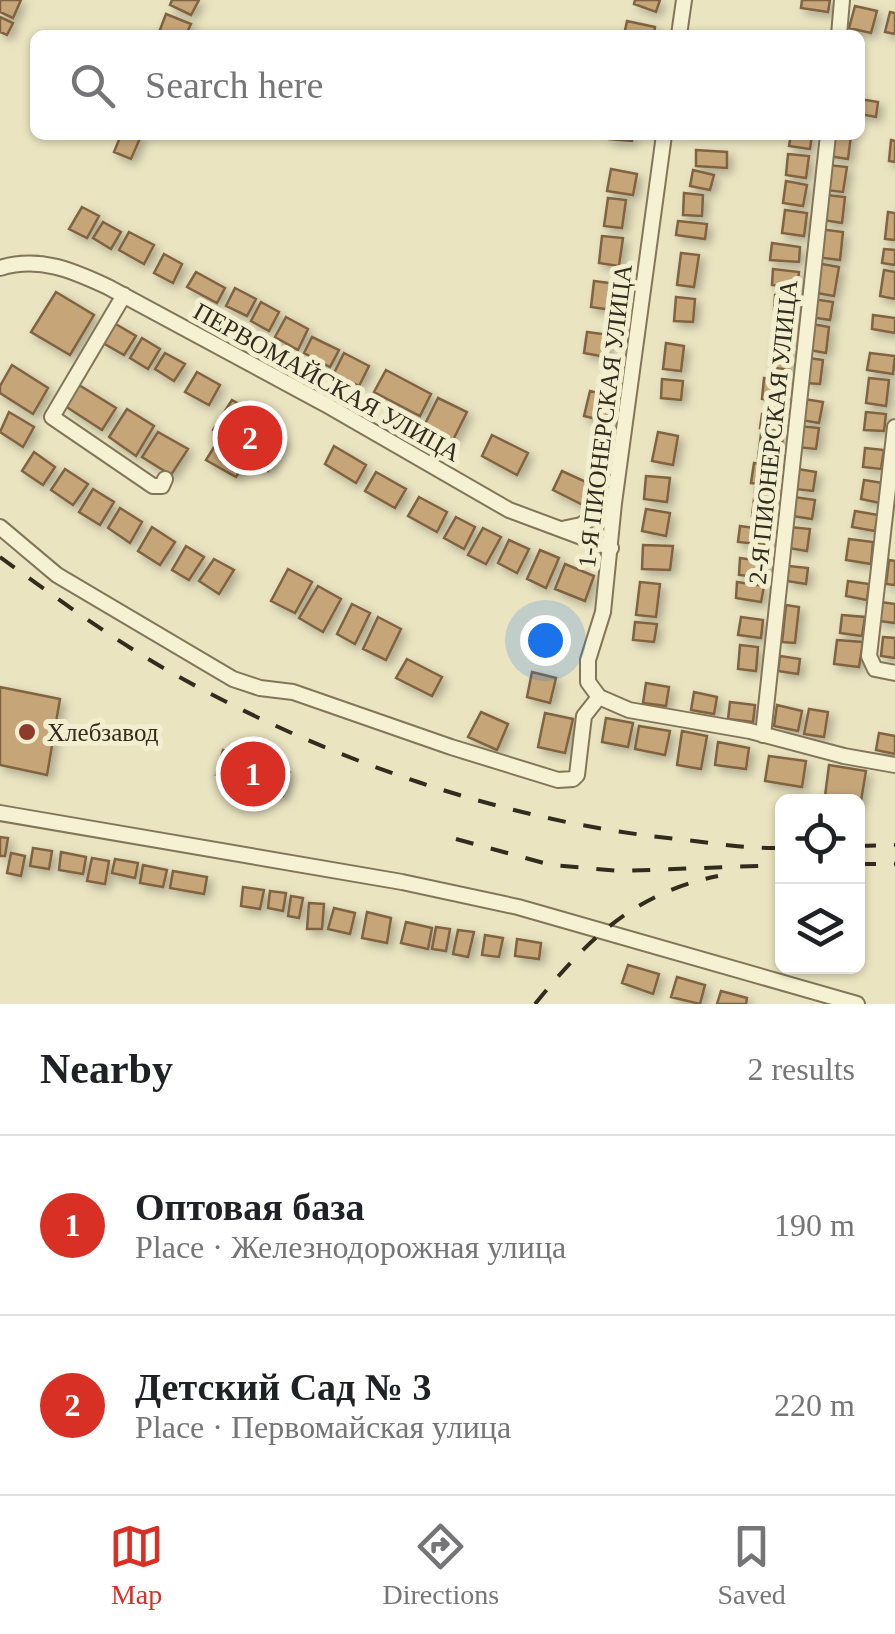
<!DOCTYPE html>
<meta charset="utf-8">
<style>
:root{--surface:#fff;--page:#f6f6f6;--text:#202124;--muted:#757577;--line:#e0e0e0;--accent:#d93025}
body{margin:0;font-family:Georgia,serif;background:var(--page);color:var(--text)}
.controls{position:absolute;right:30px;bottom:30px;display:grid;overflow:hidden;border-radius:15px;box-shadow:0 2px 8px #0004}
.controls button{width:90px;height:90px;display:grid;place-items:center;padding:0;border:0;border-bottom:2px solid var(--line);background:var(--surface);color:var(--text);font:50px sans-serif}
.you{position:absolute;left:545px;top:640px;width:35px;height:35px;margin:-25px;border:8px solid #fff;border-radius:50%;background:#1a73e8;box-shadow:0 0 0 15px #1a73e833}
.badge{display:grid;place-items:center;width:65px;height:65px;border-radius:50%;background:var(--accent);color:#fff;font-size:32px;font-weight:700}
.pin{position:absolute;translate:-50% -50%;border:5px solid #fff;box-shadow:0 2px 10px #0006}
.list{margin:0;padding:0;list-style:none}
h2{display:flex;justify-content:space-between;align-items:center;height:130px;margin:0;padding:0 40px;font-size:42px}
h2 small{font-size:32px;font-weight:400;color:var(--muted)}
.list li{display:grid;grid-template-columns:65px 1fr auto;gap:30px;align-items:center;box-sizing:border-box;height:180px;padding:0 40px;border-top:2px solid var(--line)}
.list b{display:block;font-size:38px;white-space:nowrap}
.list p{margin:0;font-size:32px;white-space:nowrap;color:var(--muted)}
.list em{font-size:32px;font-style:normal;color:var(--muted)}
.icon{flex:none;width:55px;height:55px;fill:none;stroke:currentColor;stroke-width:2;stroke-linecap:round;stroke-linejoin:round}
.map{position:relative;flex:none;width:895px;height:1004px;overflow:hidden}
.search{position:absolute;background:var(--surface);box-shadow:0 2px 8px #0004;left:30px;right:30px;top:30px;height:110px;display:flex;align-items:center;gap:25px;box-sizing:border-box;padding:0 35px;border-radius:15px;color:var(--muted);font-size:38px}
.sheet{height:490px;background:var(--surface)}
nav{display:flex;justify-content:space-around;align-items:center;box-sizing:border-box;height:140px;border-top:2px solid var(--line);background:var(--surface);font-size:28px;color:var(--muted)}
nav a{display:grid;justify-items:center;gap:5px}
nav .on{color:var(--accent)}
.map>svg:first-child{display:block}
.building{fill:#c6a579;stroke:#806341;stroke-width:2.5;filter:url(#shadow)}
.lines{fill:none;stroke-linecap:round;stroke-linejoin:round}
.minor-casing{stroke:#82755a;stroke-width:18}
.minor{stroke:#f6f1d3;stroke-width:14}
.rail{stroke:#332b1d;stroke-width:4;stroke-dasharray:18 18;stroke-linecap:butt}
.poi-dot{fill:#8d3b2e;stroke:#f2eed0;stroke-width:4}
.labels{text-anchor:middle;dominant-baseline:central;stroke-width:10;stroke-linejoin:round;paint-order:stroke}
.street-label{font-size:25px;fill:#332b1d;stroke:#f2eed0}
.poi-label{font-size:25px;fill:#332b1d;stroke:#f2eed0;text-anchor:start}
</style>
<div class="map">
<svg width="895" height="1004" viewBox="0 0 895 1004">
<defs>
<filter id="shadow"><feDropShadow dx="4.5" dy="4.5" stdDeviation="5" flood-color="#0004"/></filter>
</defs>
<rect width="100%" height="100%" fill="#eae4c1"/>
<!-- building -->
<path class="building" d="M0,0H21L13,18L0,12Z
M172,0H199L191,15L170,5Z
M635,0H660L656,12L634,4Z
M802,0H830L828,12L801,8Z
M855,6L877,11L871,33L849,28Z
M890,12L895,13V34L885,32Z
M166,14L191,24L186,35H158Z
M0,17L13,23L7,35L0,32Z
M627,21L655,27L654,35H624Z
M860,99L878,102L876,117L860,114Z
M121,135L141,136L131,159L114,152Z
M609,135H633L632,141L609,139Z
M791,135H812L810,149L789,146Z
M830,135L851,136L848,159L828,156Z
M891,140L895,141V162L889,161Z
M696,150L727,152V168L696,166Z
M788,154L809,156L806,178L786,175Z
M828,165L847,167L843,192L825,190Z
M611,169L637,174L633,195L607,191Z
M693,170L714,175L710,190L690,186Z
M786,181L807,185L803,206L783,203Z
M684,193L703,195L702,216L683,215Z
M826,195L845,197L842,223L823,220Z
M608,198L626,200L622,228L604,226Z
M82,207L99,216L87,238L69,229Z
M785,210L807,213L804,236L782,233Z
M888,212L895,213V240L885,239Z
M678,221L707,224L705,239L676,235Z
M103,222L121,232L111,249L93,238Z
M819,229L843,232L840,260L816,257Z
M129,232L154,245L144,264L119,250Z
M602,236L623,238L619,266L599,263Z
M772,243L800,247L799,262L770,260Z
M884,249L895,250V265L882,263Z
M681,253L699,255L694,287L677,285Z
M164,254L182,264L173,283L154,273Z
M816,263L839,267L834,296L811,292Z
M773,269L799,272L797,288L772,285Z
M884,270L895,272V299L880,296Z
M196,272L225,288L217,303L187,287Z
M594,281L617,284L612,310L591,307Z
M235,288L256,299L247,316L226,306Z
M56,292L94,315L70,355L31,332Z
M775,295L796,297L795,311L774,309Z
M676,297L695,299L693,322L674,321Z
M813,299L833,302L830,320L810,317Z
M261,302L279,312L269,331L251,321Z
M776,315L794,318L791,339L773,337Z
M873,315L895,318V333L872,329Z
M286,317L308,329L298,350L275,337Z
M114,323L136,336L124,355L103,343Z
M812,324L829,327L826,353L809,350Z
M587,332L610,335L606,357L584,353Z
M312,337L339,350L330,367L304,353Z
M142,338L160,349L148,369L130,358Z
M666,343L684,346L681,371L663,369Z
M772,344L790,346L788,370L770,367Z
M165,353L185,364L174,381L155,369Z
M344,353L369,366L359,386L334,373Z
M870,353L895,356L893,374L867,370Z
M809,358L823,360L820,384L806,383Z
M12,365L48,388L33,414L0,393V386Z
M386,370L431,394L420,416L374,392Z
M197,372L220,385L209,405L185,392Z
M764,378L787,380L785,402L762,399Z
M869,378L889,380L886,406L866,403Z
M662,379L683,381L681,400L661,398Z
M79,385L116,408L102,430L65,406Z
M590,391L614,397L609,422L584,416Z
M438,398L467,412L453,440L424,426Z
M804,399L823,402L819,423L801,420Z
M232,400L264,418L259,427L285,441L268,471L247,459L236,477L206,460L221,436L213,430Z
M127,409L154,426L136,456L109,437Z
M9,412L34,427L23,447L0,432Z
M866,412L886,414L884,431L864,430Z
M762,414L785,416L783,430L760,428Z
M799,426L819,428L816,449L797,447Z
M158,432L188,449L171,475L142,457Z
M658,432L678,436L673,465L652,461Z
M761,434L783,437L779,461L758,458Z
M492,435L528,453L517,475L482,456Z
M334,446L366,465L356,483L325,464Z
M865,448L884,450L881,469L863,467Z
M34,452L55,467L43,485L22,471Z
M754,463L778,466L775,485L751,483Z
M65,469L88,484L73,505L51,490Z
M798,469L816,472L813,491L795,489Z
M562,471L597,487L587,507L553,490Z
M376,472L406,489L395,508L365,491Z
M646,476L670,478L667,502L644,499Z
M864,480L883,483L880,503L861,499Z
M93,489L114,502L100,525L79,512Z
M755,491L776,495L772,519L752,516Z
M419,497L447,512L437,532L408,516Z
M794,497L815,500L812,519L792,516Z
M120,508L142,522L130,543L108,528Z
M646,509L670,513L666,536L642,531Z
M855,511L878,515L875,531L852,527Z
M456,517L475,527L464,549L444,538Z
M740,526L769,530L767,545L738,542Z
M152,527L175,542L160,565L138,551Z
M790,527L810,529L807,551L788,548Z
M483,528L501,537L486,564L468,555Z
M849,539L873,542L871,564L846,560Z
M509,540L529,549L517,573L498,563Z
M643,545L673,546L670,570L642,569Z
M186,546L204,557L189,580L172,570Z
M540,550L559,558L546,588L527,579Z
M740,558L768,562L767,578L739,575Z
M214,559L234,570L219,594L199,581Z
M889,560L895,561V585L886,584Z
M565,564L594,576L585,601L555,589Z
M789,566L808,568L806,584L787,581Z
M288,569L312,582L295,613L271,601Z
M848,581L869,584L867,600L846,596Z
M640,582L660,584L656,617L636,615Z
M737,582L764,586L761,602L736,598Z
M318,586L341,599L323,632L299,618Z
M881,602L895,604V623L879,621Z
M352,604L370,613L355,644L337,634Z
M786,605L799,607L795,643L782,642Z
M842,615L865,617L862,636L840,633Z
M378,617L401,629L386,660L363,649Z
M741,617L763,620L761,638L738,635Z
M635,622L657,624L654,642L633,640Z
M883,637L895,638V658L881,656Z
M837,640L863,642L859,667L834,664Z
M740,645L758,647L756,671L738,669Z
M780,656L800,659L798,674L778,671Z
M407,659L442,677L432,696L396,678Z
M532,672L556,678L550,703L527,697Z
M646,683L669,687L666,706L643,703Z
M0,687L60,699L47,775L0,765Z
M694,692L717,697L714,714L691,710Z
M730,702L755,705L753,722L728,719Z
M777,705L802,711L798,731L774,726Z
M809,709L828,712L824,737L804,734Z
M481,712L508,724L497,750L468,737Z
M545,713L573,719L565,753L538,747Z
M606,718L633,723L628,747L602,742Z
M639,726L670,731L665,755L635,749Z
M682,731L707,736L701,769L677,765Z
M879,733L895,736V754L876,750Z
M718,742L749,748L746,769L715,765Z
M223,750L290,772L283,796L216,775Z
M769,756L806,761L802,787L765,781Z
M829,765L866,771L861,801L825,796Z
M0,837L8,838L5,856H0Z
M33,848L52,851L49,869L30,866Z
M61,852L86,857L83,874L59,870Z
M11,853L25,856L21,876L7,873Z
M92,858L109,861L105,884L87,881Z
M115,859L138,863L135,878L112,873Z
M143,865L167,870L163,887L140,883Z
M173,871L207,877L204,894L170,888Z
M243,887L264,890L260,909L241,906Z
M270,891L286,893L283,911L268,908Z
M291,896L303,898L299,918L288,916Z
M309,903L324,904L322,929H307Z
M334,908L355,913L350,934L328,929Z
M367,912L391,918L387,943L362,938Z
M406,922L432,928L428,949L401,943Z
M436,927L450,929L446,951L432,949Z
M458,930L474,932L468,957L453,954Z
M485,935L503,938L499,957L482,955Z
M517,939L541,943L539,959L515,956Z
M628,965L659,974L653,994L622,983Z
M677,977L705,985L700,1004L671,997Z
M721,991L747,998L746,1004H717Z"/>
<g class="lines">
<!-- minor casing -->
<g class="minor-casing">
<path id="minor" d="M679,35L684,0
M839,35L842,0
M664,135L614,503L603,612L588,660V682L599,697L629,710L750,731L844,756L895,765
M0,268C39,256 72,270 108,287L325,404L509,510L611,548
M124,295L52,417L153,486H162L165,479
M895,427L869,656L875,669L895,673
M0,527L57,575L233,679L260,688L293,692L451,747L558,780L573,779L577,775L584,716L599,697
M562,529L581,525L614,503
M763,735L828,135
M0,813L402,882L518,907L857,1004"/>
</g>
<!-- minor -->
<use href="#minor" class="minor"/>
<!-- rail -->
<path class="rail" d="M0,557C59,600 119,644 183,679C331,761 508,822 677,839C712,843 747,849 782,848
M456,839L551,865L621,871L782,865
M858,846L895,845
M858,864H895
M535,1004C587,940 634,893 718,876"/>
</g>
<!-- markers -->
<circle class="poi-dot" cx="27" cy="732" r="10"/>
<g class="labels">
<!-- street labels -->
<g class="street-label">
<text transform="translate(327 382) rotate(29)">ПЕРВОМАЙСКАЯ УЛИЦА</text>
<text transform="translate(605 416) rotate(-83)">1-Я ПИОНЕРСКАЯ УЛИЦА</text>
<text transform="translate(773 432) rotate(-84)">2-Я ПИОНЕРСКАЯ УЛИЦА</text>
</g>
<!-- poi labels -->
<g class="poi-label">
<text x="47" y="732">Хлебзавод</text>
</g>
</g>
</svg>
<div class="controls">
<button><svg class="icon" aria-label="locate" viewBox="0 0 24 24"><circle cx="12" cy="12" r="6"/><path d="M12 2v4M12 18v4M2 12h4M18 12h4"/></svg></button>
<button><svg class="icon" aria-label="layers" viewBox="0 0 24 24"><path d="M12 4l9 5-9 5-9-5zM3 14l9 5 9-5"/></svg></button>
</div>
<div class="you"></div>
<div class="pin badge" style="left:253px;top:774px">1</div>
<div class="pin badge" style="left:250px;top:438px">2</div>
<div class="search"><svg class="icon" aria-label="search" viewBox="0 0 24 24"><circle cx="10" cy="10" r="6"/><path d="M15 15l6 6"/></svg>Search here</div>
</div>
<section class="sheet">
<h2>Nearby<small>2 results</small></h2>
<ul class="list">
<li><span class="badge">1</span><div><b>Оптовая база</b><p>Place · Железнодорожная улица</p></div><em>190 m</em></li>
<li><span class="badge">2</span><div><b>Детский Сад № 3</b><p>Place · Первомайская улица</p></div><em>220 m</em></li>
</ul>
</section>
<nav>
<a class="on"><svg class="icon" aria-label="map" viewBox="0 0 24 24"><path d="M3 6l6-2 6 2 6-2v14l-6 2-6-2-6 2zM9 4v14M15 6v14"/></svg>Map</a>
<a><svg class="icon" aria-label="directions" viewBox="0 0 24 24"><path d="M12 3l9 9-9 9-9-9zM9 14v-3h6M13 9l2 2-2 2"/></svg>Directions</a>
<a><svg class="icon" aria-label="saved" viewBox="0 0 24 24"><path d="M7 4h10v16l-5-4-5 4z"/></svg>Saved</a>
</nav>
